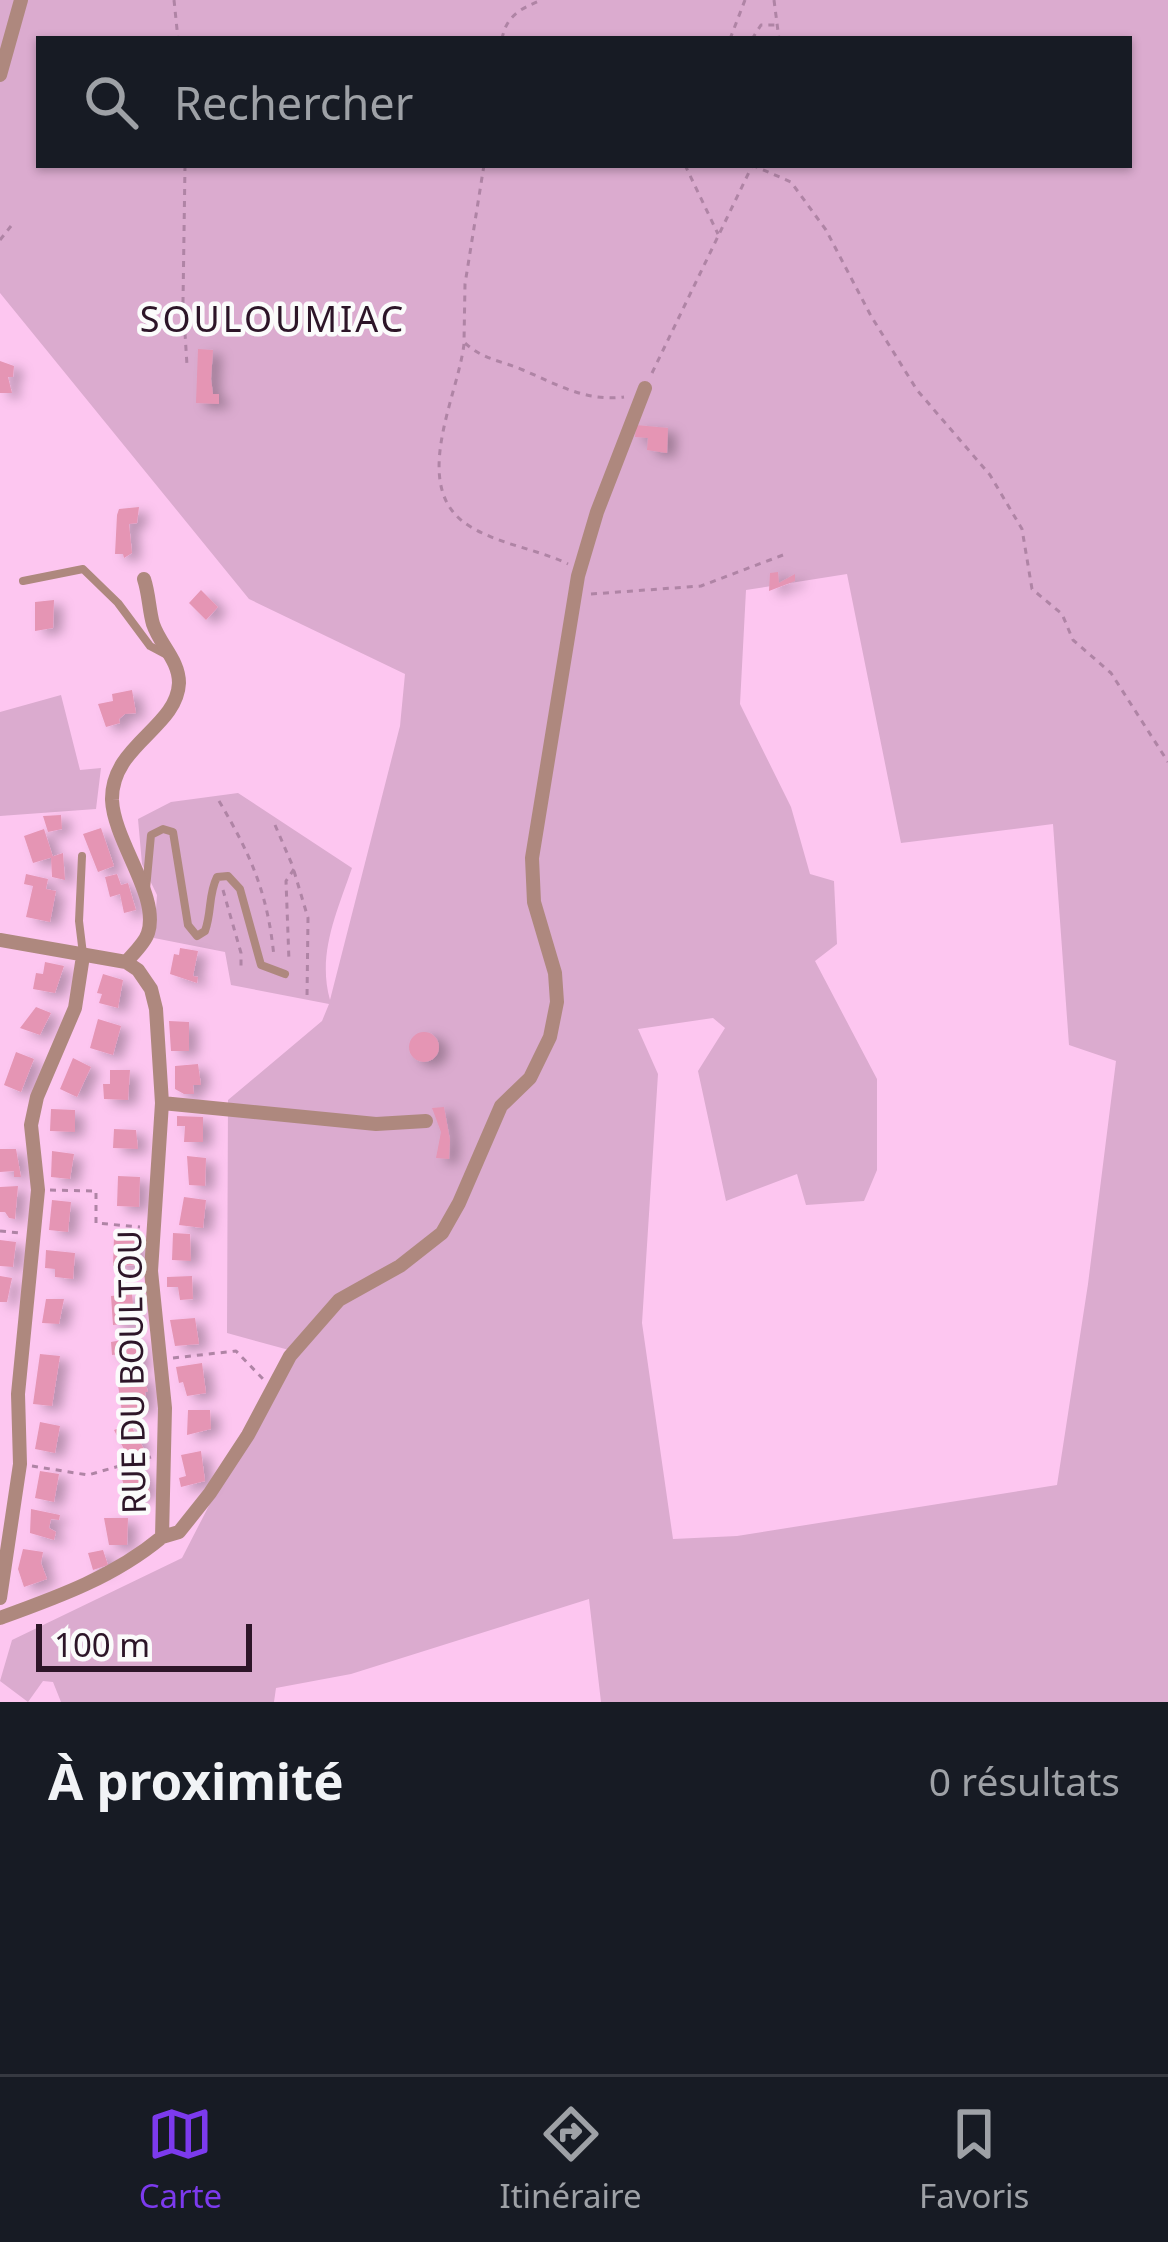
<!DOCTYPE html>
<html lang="fr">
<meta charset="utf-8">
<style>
:root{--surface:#171b24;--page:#20242c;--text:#f1f3f6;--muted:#9ea1a6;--line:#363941;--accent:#7c3aed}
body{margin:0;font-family:"Noto Sans",sans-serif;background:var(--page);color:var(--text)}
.scale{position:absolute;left:36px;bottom:30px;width:216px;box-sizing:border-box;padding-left:12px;border:6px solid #2d1528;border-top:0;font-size:33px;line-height:42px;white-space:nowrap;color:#2d1528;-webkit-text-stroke:9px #fbfbfb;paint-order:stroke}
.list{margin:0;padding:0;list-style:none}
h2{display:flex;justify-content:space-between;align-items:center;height:156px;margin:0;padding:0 48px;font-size:51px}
h2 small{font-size:39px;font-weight:400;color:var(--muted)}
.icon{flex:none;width:66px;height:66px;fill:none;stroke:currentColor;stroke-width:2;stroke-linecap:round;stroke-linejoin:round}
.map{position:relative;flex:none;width:1168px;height:1702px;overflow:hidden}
.search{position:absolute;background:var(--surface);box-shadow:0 3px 9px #0004;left:36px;right:36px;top:36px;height:132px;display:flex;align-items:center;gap:30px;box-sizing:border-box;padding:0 42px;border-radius:0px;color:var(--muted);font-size:45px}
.sheet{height:372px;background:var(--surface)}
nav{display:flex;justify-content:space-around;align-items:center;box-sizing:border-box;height:168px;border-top:3px solid var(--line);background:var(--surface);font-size:33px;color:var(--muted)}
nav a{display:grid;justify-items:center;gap:6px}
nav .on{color:var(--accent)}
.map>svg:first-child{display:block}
.green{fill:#dbabcf;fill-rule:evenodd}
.building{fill:#e595b4;filter:url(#shadow)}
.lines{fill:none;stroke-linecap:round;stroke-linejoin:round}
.path{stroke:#af84a5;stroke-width:3;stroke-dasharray:6 6;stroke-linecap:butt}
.lane{stroke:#ae887e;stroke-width:8}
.street{stroke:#ae887e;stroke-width:14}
.labels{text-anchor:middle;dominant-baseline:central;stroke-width:9;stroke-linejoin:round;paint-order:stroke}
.street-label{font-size:33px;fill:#2d1528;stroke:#fbfbfb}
.neighbourhood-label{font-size:36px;letter-spacing:3px;fill:#2d1528;stroke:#fbfbfb}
</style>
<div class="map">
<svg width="1168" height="1702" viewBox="0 0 1168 1702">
<defs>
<filter id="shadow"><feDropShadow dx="9" dy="5" stdDeviation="6" flood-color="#0004"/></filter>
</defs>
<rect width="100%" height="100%" fill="#fdc6f0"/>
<!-- green -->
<path class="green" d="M0,0H1168V1702H601L589,1599L351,1674L276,1688L274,1702H61L53,1682L43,1681L28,1702L0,1681L12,1640L182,1558L289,1350L227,1333L228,1100L322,1021L329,1004L231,985L225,952L154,938L157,895L142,864L138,819L171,802L238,793L352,868C337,912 317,954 330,1000L400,726L405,674L249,599L0,293ZM39,39H1129V165H39ZM847,574L901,843L1053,824L1069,1045L1116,1061L1088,1284L1057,1485L737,1536L673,1539L642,1323L658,1074L638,1029L713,1018L725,1028L698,1071L726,1201L797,1174L806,1205L864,1201L877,1170V1079L815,961L837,944L834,881L810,874L791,807L740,704L746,590Z
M61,695L80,770L101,768L96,809L0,816V712Z"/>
<!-- building -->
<path class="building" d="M198,349L213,350L211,379L213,394H219V404L196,403Z
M0,361L14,366L13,377H8L12,393H0Z
M636,425L668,428L667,453L647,450L648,438L635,437Z
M139,507L137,523L129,524L132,553L124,558L123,554H115L117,515L119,509Z
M778,572L779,583L795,574V581L769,591L770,573Z
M201,590L218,607L206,620L189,603Z
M54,600L53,628L35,631V602Z
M132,690L136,713L125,714L119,719L120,723L106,727L98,704L113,701L112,694Z
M61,815L62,829L48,832L43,816Z
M101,828L114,866L98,872L83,834Z
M44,829L53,857L33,863L24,836Z
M63,853L65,880L52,877L51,857Z
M26,874L48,879L46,889L56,891L50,922L26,917L33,886L24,884Z
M117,874L121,885L128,883L136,910L124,913L120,894L110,897L105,877Z
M180,948L198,951L193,976L198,977L197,983L170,974L174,954L179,955Z
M45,962L64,966L55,993L33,989L36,973L43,974Z
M103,974L123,980L118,1008L99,1003L102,994L97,993Z
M36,1007L51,1013L40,1035L20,1028Z
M98,1019L121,1026L113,1055L90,1048Z
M169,1021L189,1022V1051H171Z
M409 1047a15 15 0 1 1 30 0a15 15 0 1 1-30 0Z
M16,1052L34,1059L21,1092L4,1085Z
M73,1058L91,1067L77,1097L60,1089Z
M198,1064L201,1085H193L194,1094H184L175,1089V1066Z
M110,1070H130L128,1100L104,1099L103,1084H110Z
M444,1107L450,1140L449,1159L436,1158L441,1132L432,1108Z
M51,1109L75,1110V1132L50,1131Z
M177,1116L203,1117V1142H184L185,1126H177Z
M114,1129L136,1130L138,1149L113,1148Z
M0,1149H16L21,1177H14V1171L0,1172Z
M52,1151L74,1154L70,1179L51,1177Z
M187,1156L206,1158L205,1186L189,1185Z
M118,1176L140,1177L139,1207L117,1206Z
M18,1186L15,1219L9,1218L5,1212H0V1187Z
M184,1197L206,1200L203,1228L179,1225Z
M52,1200L71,1202L68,1232L49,1230Z
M173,1233L190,1234L191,1261L172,1260Z
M114,1237H136V1265L113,1266Z
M0,1240L16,1242L13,1267L0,1266Z
M46,1250L75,1253L73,1279L55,1277V1269L45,1268Z
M0,1276L12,1278L7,1302H0Z
M192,1276L193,1299L180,1300L178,1287H167V1277Z
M132,1294L135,1323L113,1325L111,1296Z
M46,1299H64L59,1324L42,1323Z
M195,1318L199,1344L175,1346L170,1320Z
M138,1337L142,1367L122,1370L120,1354L112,1355L111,1342Z
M40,1354L60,1356L52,1406L33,1404Z
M202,1363L206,1393L187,1396L183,1382L179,1383L176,1367Z
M143,1374L148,1392H145L147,1408L122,1412L117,1378Z
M188,1410H210L211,1429L187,1435Z
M40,1422L60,1426L55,1453L35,1449Z
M130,1424L144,1449L127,1455L114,1430Z
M201,1451L205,1481L181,1487L179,1478L186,1476L181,1455Z
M139,1465L150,1492L122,1500L119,1492L125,1490L120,1471Z
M40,1471L59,1474L54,1502L35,1498Z
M31,1509L60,1515L59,1520L51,1519L49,1528L56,1532L54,1540L30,1533Z
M104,1518H128L127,1545H109Z
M23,1549L43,1552L41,1563L47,1579L24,1587L18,1569Z
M103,1550L108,1565L93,1570L88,1553Z"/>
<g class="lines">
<!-- path -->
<path class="path" d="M174,0L178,39
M774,0L779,39
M502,39C506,16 521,8 542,0
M730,39L745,0
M752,39L761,25H776
M185,165L183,302L187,365
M484,165L465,284L464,342C483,360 500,360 523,370C556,384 586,402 624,397
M685,165L718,234
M752,165L791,182L826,230L871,316L917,390L990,475L1022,529L1032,589L1062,614L1073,640L1111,673L1168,762
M0,240L11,226
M464,344C458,397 407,490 471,527C501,545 537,549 568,564
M652,373L752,166
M591,594L701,586L783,555
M219,801C251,855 268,894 274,957
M275,825L294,869L286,881L289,961
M294,871L308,918L307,998
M223,890L241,953V968
M50,1190L96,1191V1223L140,1227
M0,1231L20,1233
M173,1358L236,1351L264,1380
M32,1466L88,1475L151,1457"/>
<!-- lane -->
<path class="lane" d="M23,581L83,569L118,603L150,646L165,654
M82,856L79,921L83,954
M146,889L151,835L163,829L173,832L188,925L197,936L205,931C212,912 208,895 217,877L228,876L240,889L261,965L285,974"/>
<!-- street -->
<path class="street" d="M0,75L21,0
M0,940L126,962L138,970L151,989L156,1009L162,1103L151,1271L165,1408L162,1537C114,1577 58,1597 0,1618
M126,962C133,954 145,943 148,933C160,896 114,842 112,800C111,745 177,728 179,683C179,660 160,645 153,624C149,610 149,594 144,579
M162,1103L376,1124L426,1121
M162,1537L179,1532L210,1493L248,1435L290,1356L339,1300L400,1266L442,1233L459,1203L501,1106L530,1078L550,1037L557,1002L555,973L534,902L532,858L578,576L597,512L645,388
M0,1598L20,1464L18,1394L38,1190L31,1125L37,1097L75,1008L83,956"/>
</g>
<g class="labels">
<!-- street labels -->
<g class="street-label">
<text transform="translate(131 1372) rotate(-91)">RUE DU BOULTOU</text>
</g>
<!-- neighbourhood labels -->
<g class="neighbourhood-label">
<text x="273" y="318">SOULOUMIAC</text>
</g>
</g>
</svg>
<div class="scale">100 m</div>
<div class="search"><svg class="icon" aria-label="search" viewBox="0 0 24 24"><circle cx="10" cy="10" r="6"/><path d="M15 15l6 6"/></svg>Rechercher</div>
</div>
<section class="sheet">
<h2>À proximité<small>0 résultats</small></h2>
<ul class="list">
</ul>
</section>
<nav>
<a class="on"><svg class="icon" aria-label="map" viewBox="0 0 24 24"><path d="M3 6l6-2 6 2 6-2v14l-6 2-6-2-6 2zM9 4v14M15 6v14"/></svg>Carte</a>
<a><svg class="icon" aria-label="directions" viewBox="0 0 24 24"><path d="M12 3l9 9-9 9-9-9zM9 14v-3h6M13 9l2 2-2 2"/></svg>Itinéraire</a>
<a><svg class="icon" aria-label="saved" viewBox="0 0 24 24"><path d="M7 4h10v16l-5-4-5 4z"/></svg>Favoris</a>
</nav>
